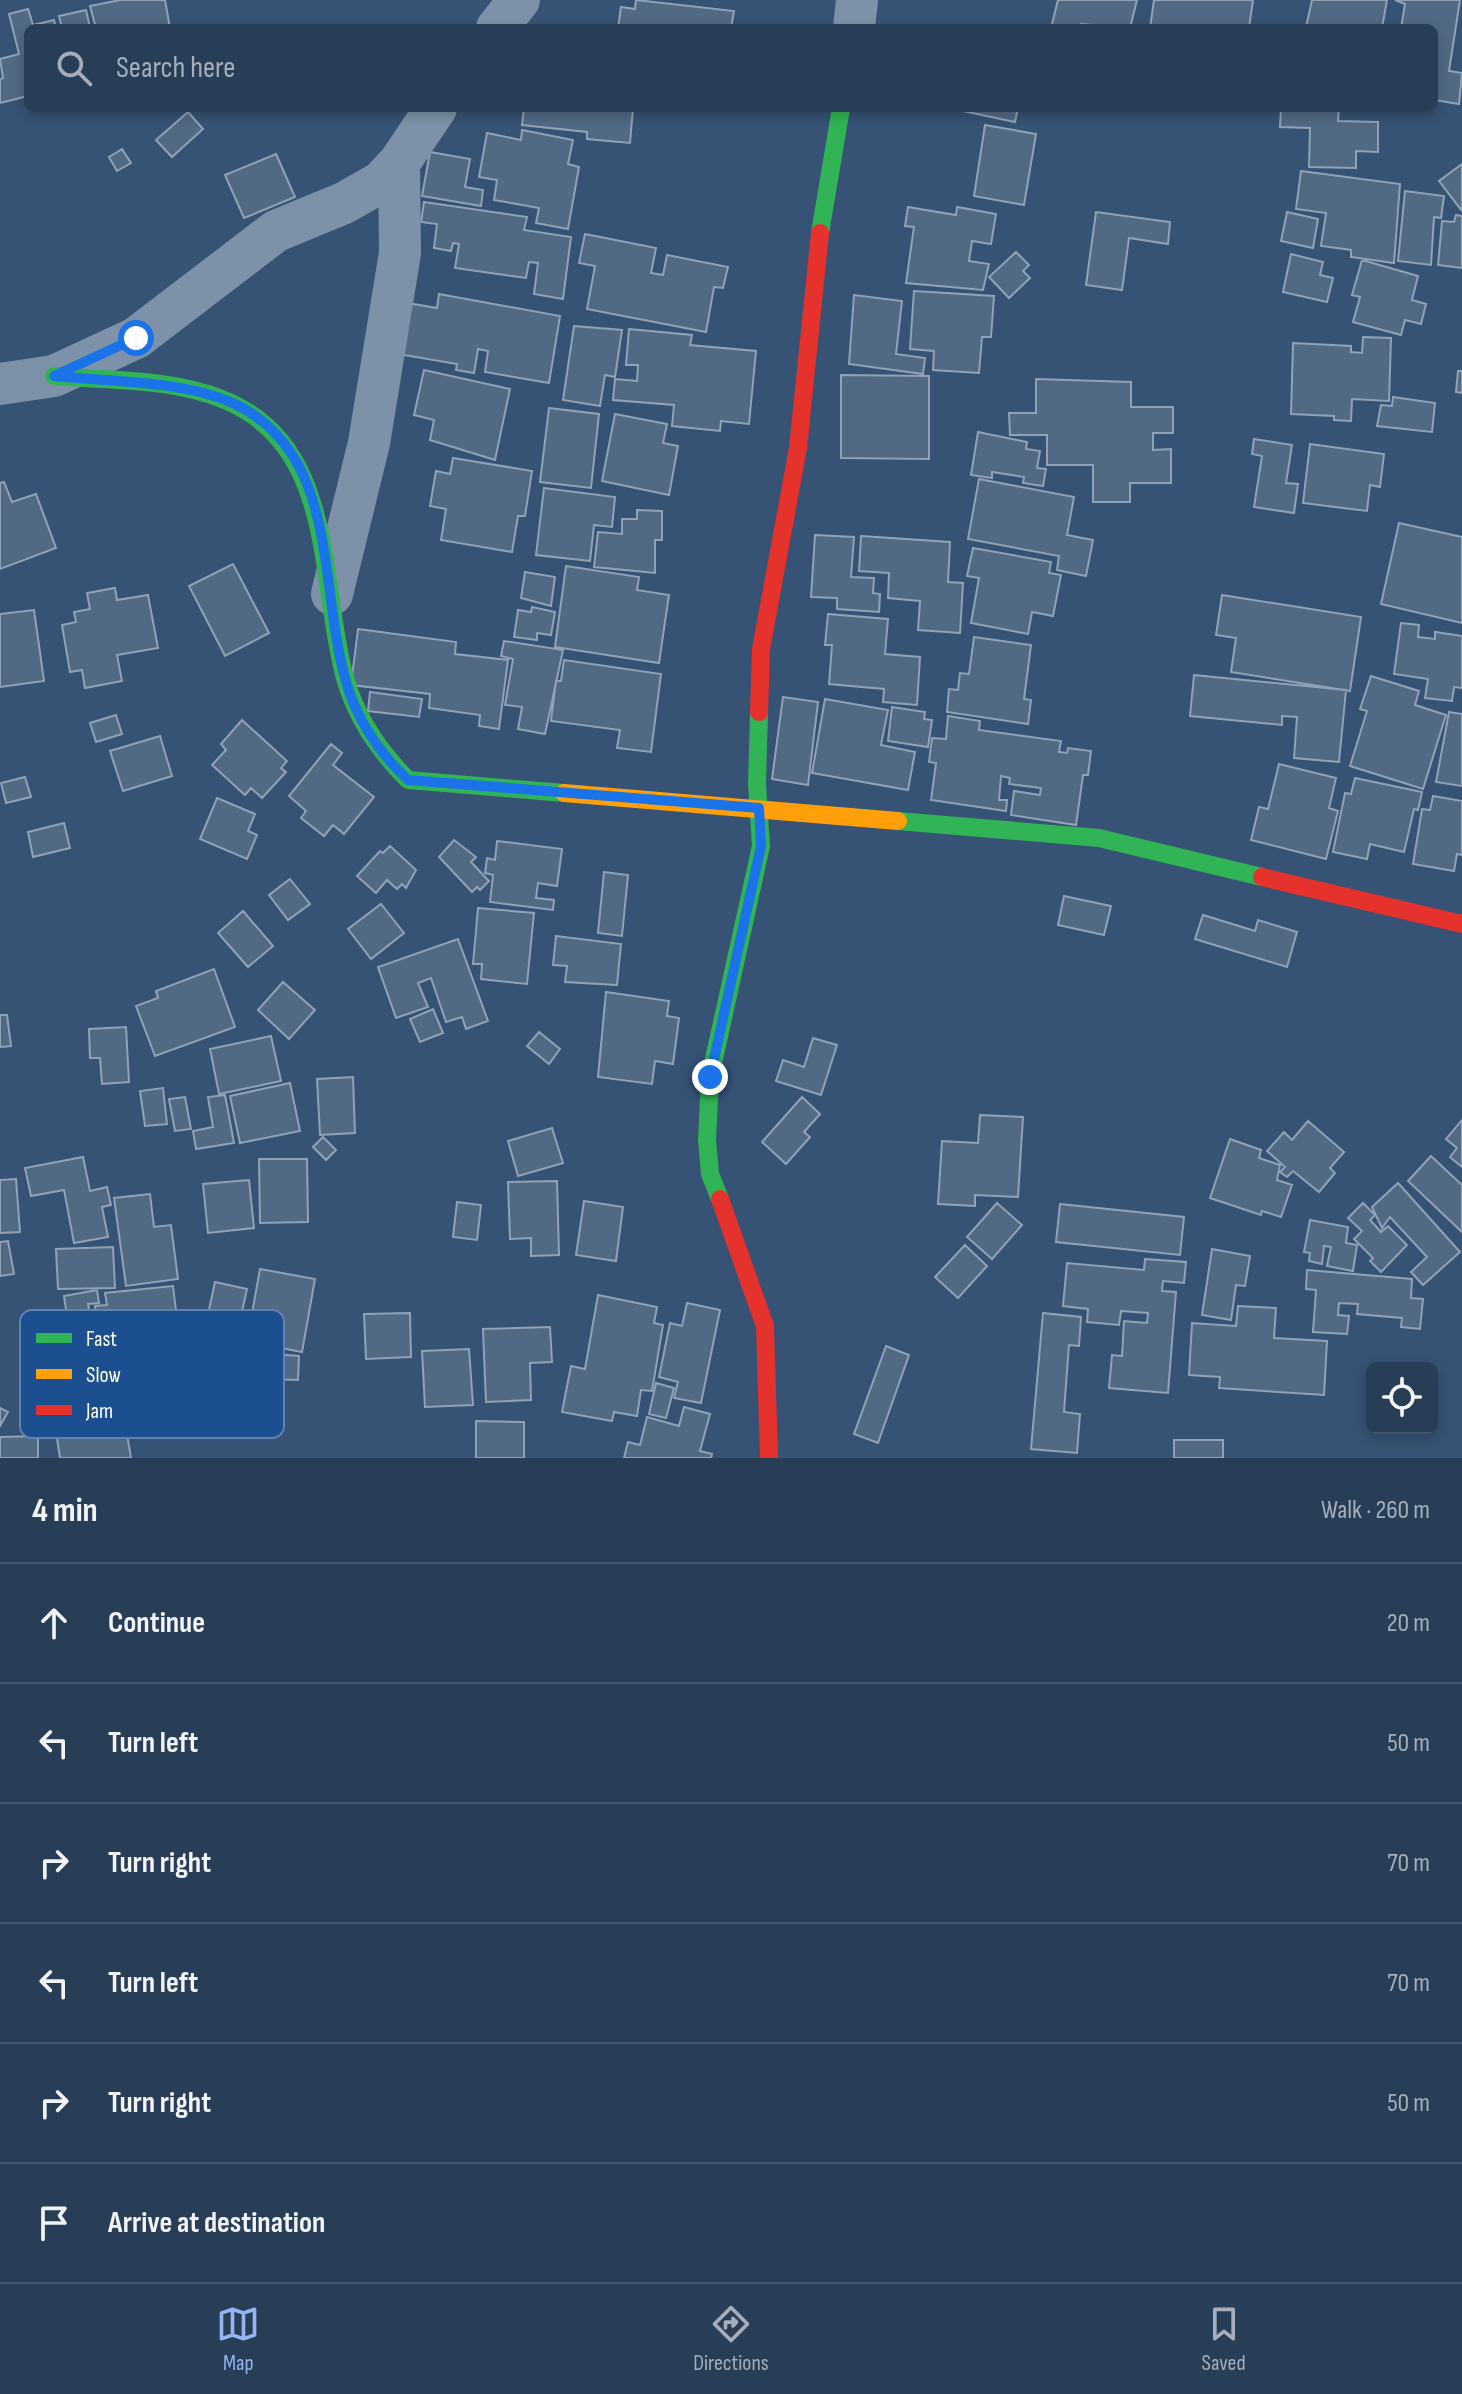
<!DOCTYPE html>
<meta charset="utf-8">
<style>
:root{--surface:#283e57;--page:#30455d;--text:#f1f3f6;--muted:#a5aeba;--line:#44576d;--accent:#95b2f1}
body{margin:0;font-family:"Sofia Sans Condensed",sans-serif;background:var(--page);color:var(--text)}
.controls{position:absolute;right:24px;bottom:24px;display:grid;overflow:hidden;border-radius:12px;box-shadow:0 4px 12px #0003}
.controls button{width:72px;height:72px;display:grid;place-items:center;padding:0;border:0;border-bottom:2px solid var(--line);background:var(--surface);color:var(--text);font:40px sans-serif}
.stop{position:absolute;width:24px;height:24px;margin:-18px;border:6px solid #1a73e8;border-radius:50%;background:#fff}
.stop.end{background:#1a73e8;border-color:#fff;box-shadow:0 2px 8px #0008}
.list{margin:0;padding:0;list-style:none}
h2{display:flex;justify-content:space-between;align-items:center;height:104px;margin:0;padding:0 32px;font-size:34px}
h2 small{font-size:26px;font-weight:400;color:var(--muted)}
.list li{display:grid;grid-template-columns:52px 1fr auto;gap:24px;align-items:center;box-sizing:border-box;height:120px;padding:0 32px;border-top:2px solid var(--line)}
.list b{display:block;font-size:30px;white-space:nowrap}
.list em{font-size:26px;font-style:normal;color:var(--muted)}
.icon{flex:none;width:44px;height:44px;fill:none;stroke:currentColor;stroke-width:2;stroke-linecap:round;stroke-linejoin:round}
.map{position:relative;flex:none;width:1462px;height:1458px;overflow:hidden}
.search{position:absolute;background:var(--surface);box-shadow:0 4px 12px #0003;left:24px;right:24px;top:24px;height:88px;display:flex;align-items:center;gap:20px;box-sizing:border-box;padding:0 28px;border-radius:12px;color:var(--muted);font-size:30px}
.sheet{height:824px;background:var(--surface)}
nav{display:flex;justify-content:space-around;align-items:center;box-sizing:border-box;height:112px;border-top:2px solid var(--line);background:var(--surface);font-size:22px;color:var(--muted)}
nav a{display:grid;justify-items:center;gap:4px}
nav .on{color:var(--accent)}
.map>svg:first-child{display:block}
.building{fill:#526984;stroke:#92a2b6;stroke-width:2}
.lines{fill:none;stroke-linecap:round;stroke-linejoin:round}
.street{stroke:#7d92a8;stroke-width:42}
.fast{stroke:#30b455;stroke-width:18}
.slow{stroke:#ff9f0a;stroke-width:18}
.jam{stroke:#e5322d;stroke-width:18}
.route{stroke:#1a73e8;stroke-width:10}
.key{fill:#1b4f8f;stroke:#5f84b1;stroke-width:2}
.key-label{font-size:22px;fill:#fff}
</style>
<div class="map">
<svg width="1462" height="1458" viewBox="0 0 1462 1458">
<rect width="100%" height="100%" fill="#365274"/>
<!-- building -->
<path class="building" d="M120,0H165L170,28H96L90,6Z
M636,0L734,11L731,28H618L621,7L635,9Z
M1058,0H1137L1130,28L1081,24L1080,28H1051Z
M1154,0H1253L1249,28H1150Z
M1312,0H1387L1382,28H1310L1306,27Z
M1395,0H1460L1449,71L1462,73L1459,104L1434,100V28H1401L1405,4Z
M28,9L33,25L54,20L56,28H28V96L0,103V79L3,78L0,59L19,54L9,14Z
M86,10L90,28H62L59,16Z
M524,108H633L630,143L587,139V132L522,125Z
M949,108H1018L1015,122Z
M1281,108H1339L1338,121L1378,122V152L1356,151V168L1309,167L1310,128L1280,127Z
M188,112L203,129L172,157L156,140Z
M985,125L1036,134L1024,205L974,196Z
M522,130L573,140L568,164L579,167L568,229L536,223L539,208L494,200L497,180L479,177L487,133L521,140Z
M122,149L131,163L117,171L109,157Z
M430,152L470,159L465,187L483,190L481,206L422,196Z
M276,154L295,197L244,218L225,175Z
M1462,164V211L1439,181Z
M1301,171L1400,184L1394,263L1351,257V250L1321,246L1326,213L1296,209Z
M1405,191L1444,196L1441,218L1434,217L1431,265L1398,261Z
M424,202L527,217L524,230L571,237L563,299L534,294L538,263L529,262L526,278L455,268L459,244L453,243L451,251L434,248L437,224L421,222Z
M908,207L956,215L957,207L996,214L991,244L972,241L969,261L989,264L983,290L906,283L914,227L905,226Z
M1096,212L1170,222L1168,244L1129,238L1122,290L1086,285Z
M1287,212L1318,219L1313,248L1281,241Z
M1456,215L1462,216V268L1438,265L1442,221L1454,222Z
M585,234L656,248L651,273L663,275L667,255L728,267L723,288L714,287L706,332L587,309L595,266L579,263Z
M1016,252L1029,265L1023,271L1030,278L1009,298L989,277Z
M1291,254L1323,262L1320,275L1333,278L1327,302L1283,292Z
M1362,260L1418,276L1412,300L1426,304L1421,324L1405,320L1401,335L1353,322L1360,297L1352,295Z
M914,291L994,296L991,337H982L979,373L933,370L934,351L910,349Z
M439,294L560,316L549,383L485,372L488,351L478,349L474,373L456,370L457,364L398,354L407,303L437,308Z
M854,295L902,301L896,354L925,358L923,374L849,364Z
M574,326L622,330L615,377L605,375L600,406L563,400Z
M629,329L692,335L690,345L756,351L749,424L721,421L720,431L672,426L674,405L613,400L615,379L637,381L638,365H626Z
M1363,337L1391,338L1389,401L1352,399L1351,421L1334,420V416L1291,414L1293,343L1351,346V352L1362,353Z
M424,370L510,389L495,460L430,440L434,420L414,415Z
M1458,371H1462V393L1456,392Z
M841,375L929,376V459L841,458Z
M1036,379L1131,382V407H1173V433H1153V450L1171,449V483H1130V502H1093V465H1047V435H1010L1009,413H1036Z
M1393,397L1435,403L1432,432L1377,426L1381,405L1392,406Z
M549,408L599,414L591,488L540,482Z
M615,414L667,424L663,443L678,446L669,495L602,481Z
M978,432L1027,442L1026,449L1040,451L1037,468L1046,469L1043,486L1023,483L1024,477L992,472V478L971,475Z
M1254,439L1292,445L1286,483L1298,484L1294,513L1254,507L1262,456L1252,454Z
M1310,444L1384,454L1380,487L1370,485L1367,511L1303,503Z
M453,458L532,471L525,516H518L512,552L441,540L446,509L430,506L436,471L450,474Z
M979,479L1074,497L1067,535L1093,540L1086,576L1057,570L1059,556L968,539Z
M4,482L12,502L36,494L56,548L0,569V483Z
M544,488L615,497L612,527L594,525L590,561L536,555Z
M637,510L662,511V540H655V573L594,567L598,532L622,534V519H637Z
M1399,523L1462,537V623L1381,604Z
M815,535L854,537L851,577L874,578L873,593L880,594L879,612L837,609V598L811,597Z
M861,536L950,542L948,582L963,583L960,633L918,630L920,601L888,598L889,573L859,571Z
M973,548L1051,562L1049,573L1061,575L1053,616L1032,612L1028,634L971,623L979,578L967,576Z
M233,564L269,633L225,656L189,586Z
M566,566L639,577L637,590L669,595L659,663L555,647Z
M525,572L555,577L551,606L521,598Z
M115,588L117,600L148,595L158,648L117,655L122,681L85,688L82,670L70,672L62,625L76,622L74,612L90,609L87,593Z
M1222,595L1361,617L1350,691L1231,672L1236,638L1216,635Z
M532,607L555,612L551,635L537,633V640L514,637L518,610L531,612Z
M34,610L44,681L0,687V614Z
M828,614L888,619L885,654L920,657L917,705L883,702L884,689L829,684L832,645H825Z
M1401,623L1419,625L1418,637L1435,639V632L1462,636V688L1454,687L1452,701L1425,698L1428,679L1394,674Z
M358,629L456,642L455,654L508,660L499,729L479,726L480,715L429,708L430,694L351,685Z
M974,637L1031,645L1024,699L1031,700L1028,724L947,712L949,689L958,690L960,673L969,674Z
M504,641L563,650L545,734L518,729L522,707L505,705L513,659L501,656Z
M564,660L661,674L651,752L617,748L620,730L551,721L556,681H561Z
M1194,675L1346,690L1339,762L1294,758L1297,717L1282,716V725L1190,716Z
M1371,676L1419,691L1415,705L1446,715L1423,789L1350,766L1367,711L1360,709Z
M370,692L422,699L419,717L368,711Z
M783,697L818,702L808,785L772,779Z
M825,699L888,710L881,745L915,752L908,790L812,773Z
M892,707L925,712L924,719L932,720L928,747L888,741Z
M1449,712L1462,714V786L1436,782Z
M116,715L122,734L96,742L90,723Z
M948,716L980,721L979,730L1061,741L1059,752L1067,753L1068,748L1091,751L1088,775H1083L1076,825L1011,815L1014,791L1040,795L1041,788L1009,784L1010,778L1001,776L999,800H1007L1006,811L931,800L936,763L929,762L932,738L946,739Z
M242,720L287,761L281,768L286,772L262,798L251,788L245,795L212,765L226,750L221,744Z
M160,736L172,776L123,791L110,751Z
M331,744L342,753L333,765L374,797L344,834L333,825L324,836L301,818L306,811L289,796Z
M1279,764L1336,778L1329,808L1338,811L1326,859L1251,840L1259,807L1268,809Z
M25,777L31,797L6,803L1,783Z
M1355,778L1422,792L1418,810L1414,809L1404,852L1370,844L1367,859L1333,852L1345,793L1351,794Z
M1433,796L1462,801V855L1457,854L1454,871L1413,864L1422,809L1430,810Z
M217,798L255,814L248,831L257,835L247,859L200,839Z
M64,823L70,848L33,857L28,832Z
M454,840L476,857L471,862L489,881L480,890L477,887L472,892L439,857Z
M497,841L562,849L557,886L538,883L536,898L554,900L553,910L490,902L493,875L485,873L487,858L495,860Z
M390,846L416,870L406,888L402,884L397,889L387,880L376,893L357,876L380,851L383,853Z
M604,872L628,875L622,936L598,933Z
M290,879L310,904L288,920L269,895Z
M1064,896L1111,906L1104,935L1058,925Z
M381,904L404,933L371,959L348,929Z
M478,908L534,913L527,984L481,979L482,964H473Z
M243,911L273,946L248,967L218,933Z
M1203,915L1255,931L1258,920L1297,932L1287,967L1195,939Z
M556,936L621,944L617,985L565,982L567,966L553,965Z
M458,939L488,1021L466,1029L462,1017L446,1022L431,978L418,983L428,1007L396,1018L378,967Z
M214,969L235,1027L155,1056L136,1006L158,998L156,991Z
M283,982L315,1010L289,1039L258,1010Z
M606,992L669,1001L667,1016L679,1018L673,1064L655,1061L652,1084L598,1077Z
M433,1009L443,1033L420,1042L410,1019Z
M0,1015H7L11,1046L0,1047Z
M126,1027L129,1082L102,1084L100,1058H90L89,1029Z
M539,1032L560,1049L549,1064L527,1046Z
M271,1036L281,1081L219,1094L210,1049Z
M813,1038L837,1045L821,1095L776,1081L783,1060L804,1067Z
M353,1077L355,1133L320,1135L317,1079Z
M290,1083L300,1131L240,1143L230,1096Z
M163,1088L167,1124L145,1126L140,1091Z
M225,1095L234,1143L196,1149L193,1131L213,1127L208,1097Z
M185,1097L191,1129L175,1131L169,1099Z
M802,1097L820,1114L804,1132L810,1137L786,1164L762,1142Z
M980,1115L1023,1117L1018,1197L975,1195V1206L938,1204L942,1141L978,1143Z
M1462,1120V1167L1450,1157L1457,1148L1446,1139Z
M1308,1121L1344,1152L1330,1168L1335,1173L1319,1192L1293,1171L1287,1177L1280,1172L1285,1167L1267,1151L1284,1132L1292,1140Z
M552,1128L563,1163L518,1176L508,1141Z
M323,1137L336,1150L326,1160L313,1147Z
M1230,1139L1261,1150L1259,1158L1280,1165L1277,1180L1292,1185L1281,1217L1262,1211L1261,1215L1210,1198Z
M1431,1156L1462,1185V1232L1408,1181Z
M83,1157L90,1191L107,1187L111,1205L102,1207L108,1237L74,1243L64,1190L31,1196L25,1168Z
M259,1159H307L308,1222L260,1223Z
M16,1179L20,1232L0,1233V1180Z
M249,1180L254,1228L208,1233L203,1184Z
M557,1181L559,1255L531,1256V1238L510,1239L508,1182Z
M1398,1183L1460,1252L1423,1285L1411,1272L1427,1257L1390,1217L1382,1228L1372,1207Z
M150,1194L154,1227L171,1225L178,1279L126,1286L114,1198Z
M584,1201L623,1207L616,1261L576,1255Z
M457,1202L481,1205L477,1240L453,1237Z
M997,1203L1022,1225L992,1259L967,1237Z
M1363,1203L1375,1215L1370,1220L1381,1232L1388,1226L1407,1245L1381,1272L1370,1261L1373,1258L1354,1239L1362,1231L1348,1218Z
M1060,1204L1184,1217L1180,1255L1056,1242Z
M1310,1220L1348,1227L1346,1243L1357,1245L1353,1271L1327,1266L1331,1247L1324,1246L1322,1264L1309,1261L1310,1253L1304,1252Z
M8,1241L14,1274L0,1276V1242Z
M965,1245L987,1266L958,1298L935,1277Z
M113,1247L115,1288L58,1289L56,1249Z
M1212,1249L1250,1256L1245,1286L1236,1285L1231,1320L1202,1315Z
M1145,1259L1186,1262L1184,1283L1163,1281L1162,1291L1176,1292L1168,1393L1109,1388L1112,1355L1122,1356L1124,1321L1147,1323L1148,1313L1121,1311L1119,1325L1087,1322L1088,1309L1063,1306L1067,1263L1144,1270Z
M260,1269L315,1279L302,1352L247,1341Z
M1307,1270L1412,1279L1411,1298L1423,1299L1420,1329L1401,1327L1402,1318L1357,1314L1358,1304L1339,1303L1338,1315L1349,1316L1347,1334L1313,1332L1316,1290L1306,1289Z
M215,1282L247,1289L237,1334L205,1328Z
M173,1286L177,1319L146,1322L148,1344L119,1347L115,1314L96,1316L95,1306L107,1305L105,1293Z
M97,1290L99,1303L88,1304L91,1320L108,1317L119,1381L87,1386L77,1329L69,1330L64,1296Z
M598,1295L657,1307L654,1323L663,1325L652,1391L641,1390L637,1416L614,1412L612,1421L562,1412L571,1366L585,1369Z
M687,1303L720,1310L701,1403L674,1398L678,1382L659,1377L670,1323L682,1326Z
M1238,1306L1276,1308L1274,1338L1327,1341L1324,1395L1219,1388L1220,1377L1189,1375L1192,1323L1236,1326Z
M410,1313L411,1357L366,1359L364,1314Z
M1043,1313L1081,1317L1079,1346L1069,1345L1064,1412L1080,1414L1077,1453L1031,1449Z
M550,1327L552,1362L530,1363L531,1400L486,1402L483,1329Z
M886,1346L909,1355L878,1443L854,1434Z
M469,1349L473,1405L425,1407L422,1351Z
M247,1352L299,1356L298,1380L267,1379V1393L245,1392Z
M656,1383L674,1388L666,1418L649,1414Z
M101,1395L105,1422L115,1421L117,1435L127,1434L131,1458H60L56,1432L65,1430L61,1401Z
M684,1407L710,1414L700,1451L712,1454L711,1458H624L628,1442L640,1445L647,1417L679,1426Z
M0,1408L8,1412L0,1426Z
M476,1421L524,1422V1458H476Z
M38,1436V1458H0V1437Z
M1174,1440H1223V1458H1174Z"/>
<g class="lines">
<!-- street -->
<path class="street" d="M497,28L519,0
M854,28L857,0
M0,384L54,376L136,338L276,231L344,203L381,182L399,163L436,108
M332,594L369,443L400,253L399,163"/>
<!-- fast -->
<path class="fast" d="M820,233L841,108
M54,376C109,381 170,378 222,399C337,444 318,580 345,678C356,717 379,751 408,780L564,793
M898,821L1099,838L1262,877
M720,1199L710,1174L707,1140L710,1077L761,846L757,784L759,712"/>
<!-- slow -->
<path class="slow" d="M564,793L898,821"/>
<!-- jam -->
<path class="jam" d="M759,712L761,649L798,448L820,233
M1262,877L1462,924
M720,1199L765,1326L769,1458"/>
</g>
<g class="lines">
<!-- route -->
<path class="route" d="M136,338L54,376C109,382 189,380 239,406C339,458 319,587 345,678C355,717 379,753 408,780L759,808L761,846L710,1077"/>
</g>
<!-- legend -->
<rect x="20" y="1310" width="264" height="128" rx="12" class="key"/>
<rect x="36" y="1333" width="36" height="10" fill="#30b455"/>
<rect x="36" y="1369" width="36" height="10" fill="#ff9f0a"/>
<rect x="36" y="1405" width="36" height="10" fill="#e5322d"/>
<g class="key-label">
<text x="86" y="1346">Fast</text>
<text x="86" y="1382">Slow</text>
<text x="86" y="1418">Jam</text>
</g>
</svg>
<div class="controls">
<button><svg class="icon" aria-label="locate" viewBox="0 0 24 24"><circle cx="12" cy="12" r="6"/><path d="M12 2v4M12 18v4M2 12h4M18 12h4"/></svg></button>
</div>
<div class="stop" style="left:136px;top:338px"></div>
<div class="stop end" style="left:710px;top:1077px"></div>
<div class="search"><svg class="icon" aria-label="search" viewBox="0 0 24 24"><circle cx="10" cy="10" r="6"/><path d="M15 15l6 6"/></svg>Search here</div>
</div>
<section class="sheet">
<h2>4 min<small>Walk · 260 m</small></h2>
<ul class="list">
<li><svg class="icon" aria-label="ahead" viewBox="0 0 24 24"><path d="M12 20V5M6 11l6-6 6 6"/></svg><div><b>Continue</b></div><em>20 m</em></li>
<li><svg class="icon" aria-label="left" viewBox="0 0 24 24"><path d="M17 20v-9H6M10 6l-5 5 5 5"/></svg><div><b>Turn left</b></div><em>50 m</em></li>
<li><svg class="icon" aria-label="right" viewBox="0 0 24 24"><path d="M7 20v-9h11M14 6l5 5-5 5"/></svg><div><b>Turn right</b></div><em>70 m</em></li>
<li><svg class="icon" aria-label="left" viewBox="0 0 24 24"><path d="M17 20v-9H6M10 6l-5 5 5 5"/></svg><div><b>Turn left</b></div><em>70 m</em></li>
<li><svg class="icon" aria-label="right" viewBox="0 0 24 24"><path d="M7 20v-9h11M14 6l5 5-5 5"/></svg><div><b>Turn right</b></div><em>50 m</em></li>
<li><svg class="icon" aria-label="arrive" viewBox="0 0 24 24"><path d="M6 21V4h12l-3 4 3 4H6"/></svg><div><b>Arrive at destination</b></div></li>
</ul>
</section>
<nav>
<a class="on"><svg class="icon" aria-label="map" viewBox="0 0 24 24"><path d="M3 6l6-2 6 2 6-2v14l-6 2-6-2-6 2zM9 4v14M15 6v14"/></svg>Map</a>
<a><svg class="icon" aria-label="directions" viewBox="0 0 24 24"><path d="M12 3l9 9-9 9-9-9zM9 14v-3h6M13 9l2 2-2 2"/></svg>Directions</a>
<a><svg class="icon" aria-label="saved" viewBox="0 0 24 24"><path d="M7 4h10v16l-5-4-5 4z"/></svg>Saved</a>
</nav>
